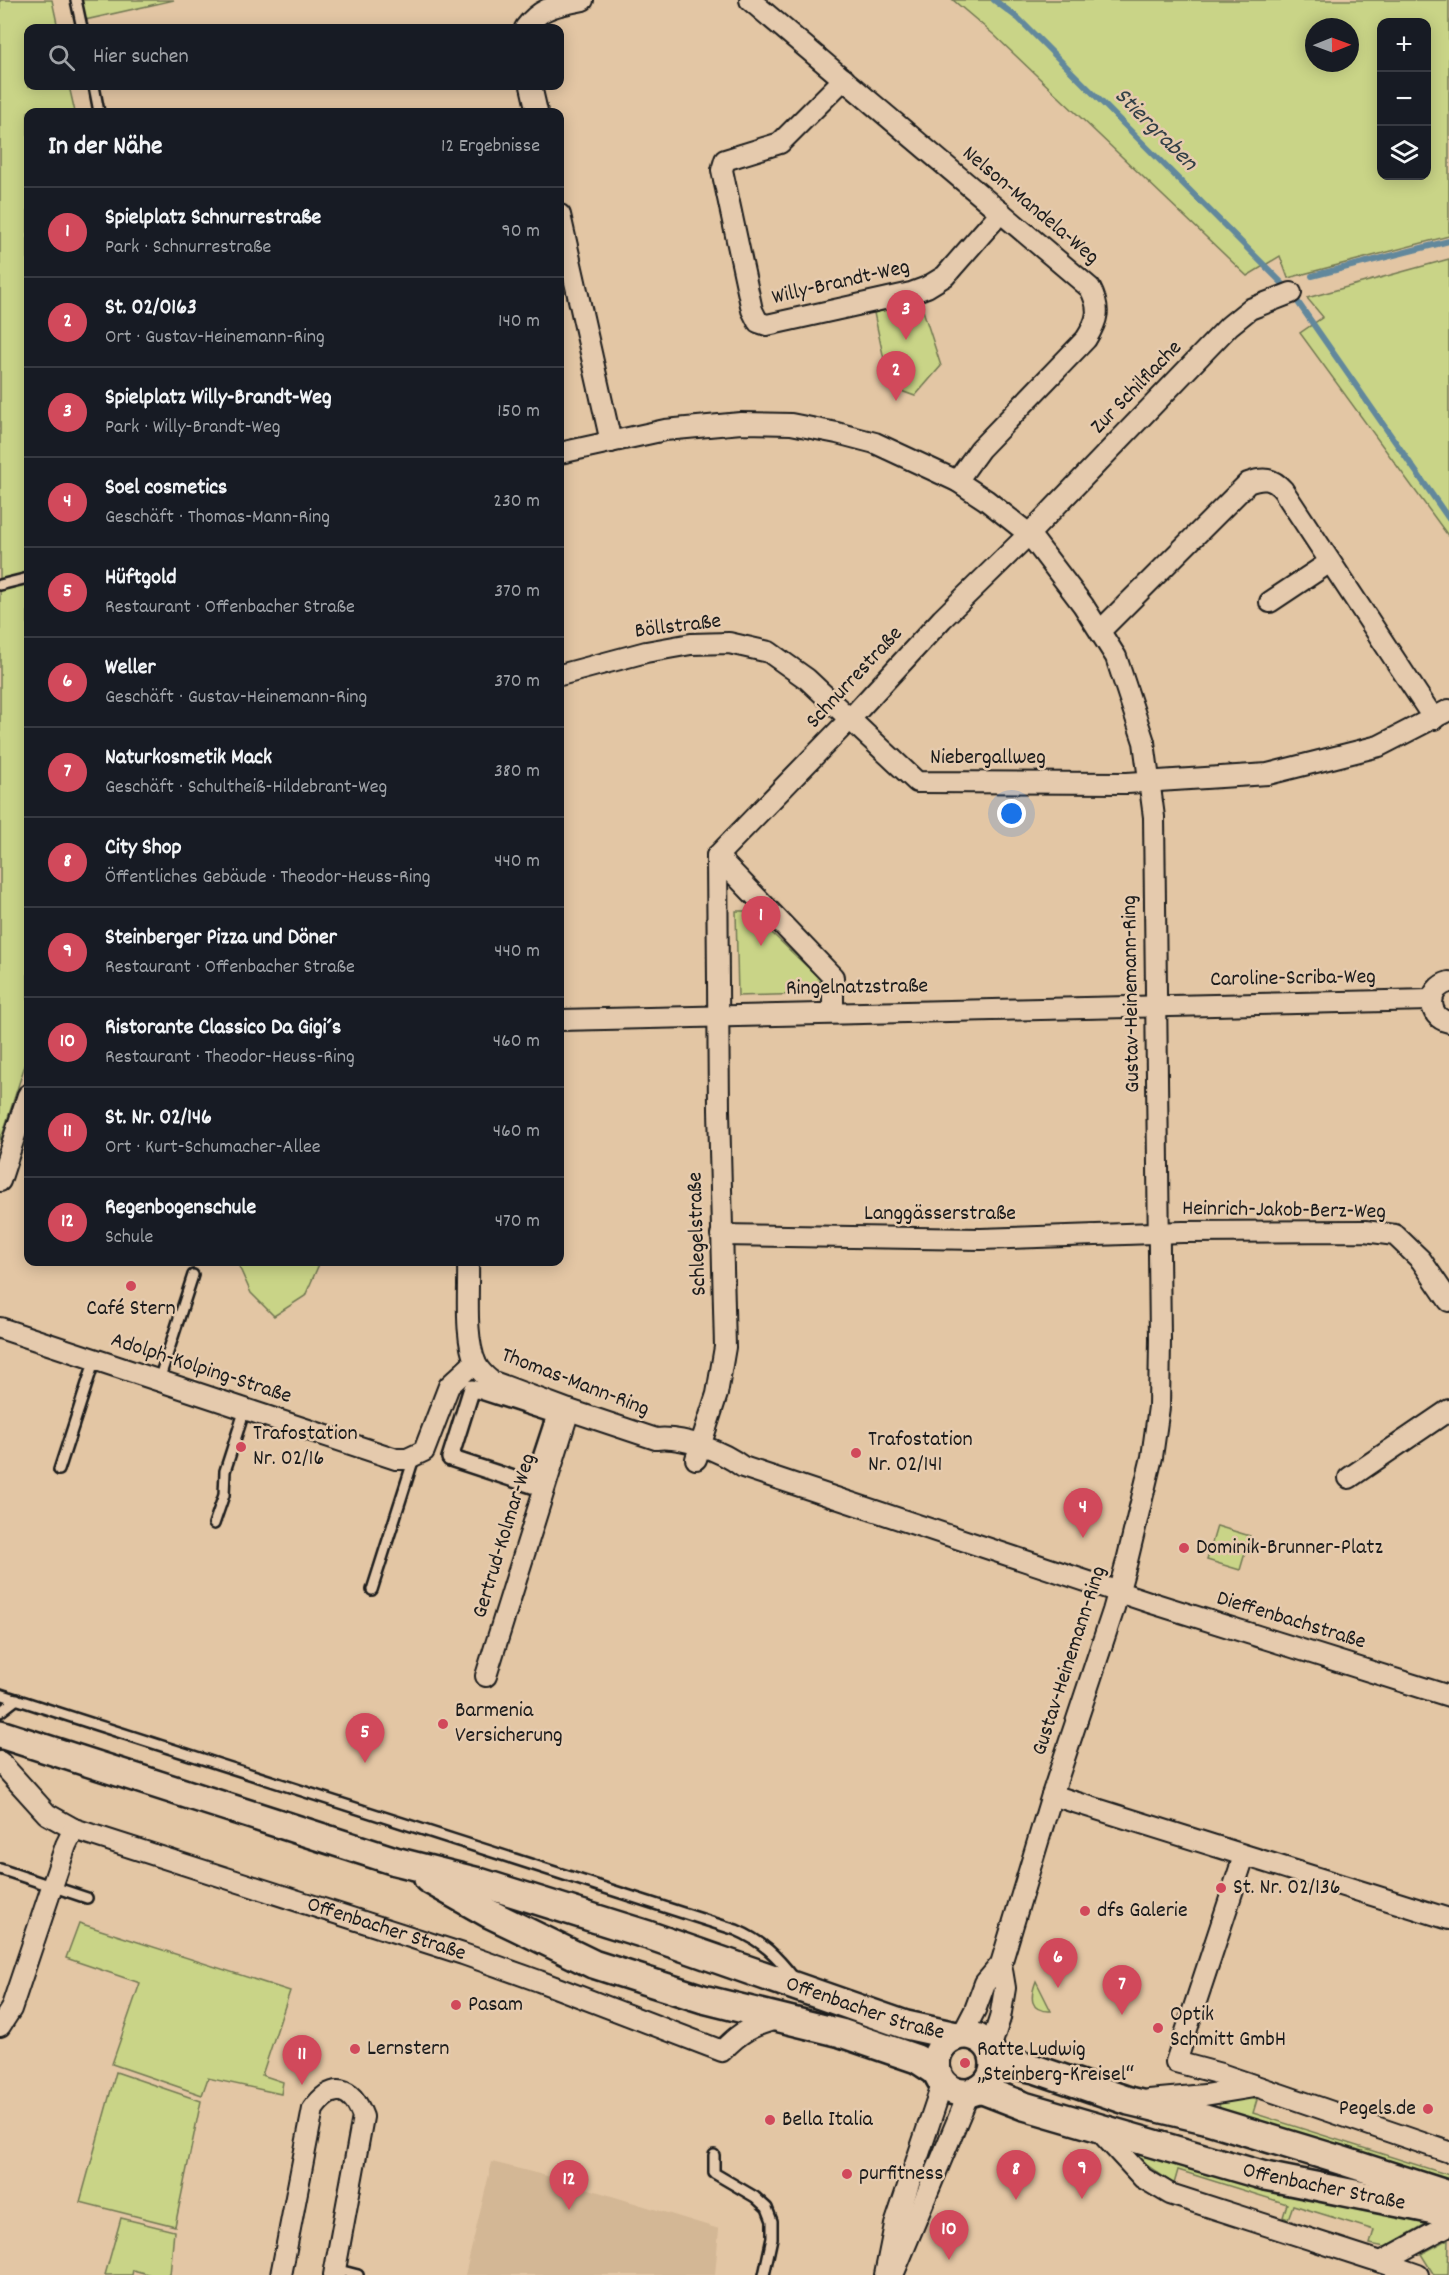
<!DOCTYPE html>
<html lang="de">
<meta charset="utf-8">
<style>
:root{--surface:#171b24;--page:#20242c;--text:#f1f3f6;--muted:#9ea1a6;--line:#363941;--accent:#d1495b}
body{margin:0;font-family:Dekko,sans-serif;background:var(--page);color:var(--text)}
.controls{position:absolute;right:18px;top:18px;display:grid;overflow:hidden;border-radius:12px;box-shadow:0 3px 15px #0003}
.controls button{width:54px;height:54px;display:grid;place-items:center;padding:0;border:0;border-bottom:2px solid var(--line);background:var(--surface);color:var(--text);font:30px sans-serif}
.compass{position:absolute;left:1305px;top:18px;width:54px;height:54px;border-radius:50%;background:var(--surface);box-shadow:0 3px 15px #0003;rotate:89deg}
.you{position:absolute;left:1012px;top:814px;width:21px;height:21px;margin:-15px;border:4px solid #fff;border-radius:50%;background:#1a73e8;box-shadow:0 0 0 9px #1a73e833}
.badge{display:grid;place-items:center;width:39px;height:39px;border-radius:50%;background:var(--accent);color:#fff;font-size:20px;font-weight:700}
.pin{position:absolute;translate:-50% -50px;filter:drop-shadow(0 2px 3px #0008)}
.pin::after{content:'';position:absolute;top:32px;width:21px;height:18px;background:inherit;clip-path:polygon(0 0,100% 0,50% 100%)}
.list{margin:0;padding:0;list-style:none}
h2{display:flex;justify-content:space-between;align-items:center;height:78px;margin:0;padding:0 24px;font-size:26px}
h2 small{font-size:20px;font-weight:400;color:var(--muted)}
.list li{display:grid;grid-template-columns:39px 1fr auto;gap:18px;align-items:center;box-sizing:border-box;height:90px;padding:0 24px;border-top:2px solid var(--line)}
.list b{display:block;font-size:22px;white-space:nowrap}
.list p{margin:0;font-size:20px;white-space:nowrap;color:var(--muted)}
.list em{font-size:20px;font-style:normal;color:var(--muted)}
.icon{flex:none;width:33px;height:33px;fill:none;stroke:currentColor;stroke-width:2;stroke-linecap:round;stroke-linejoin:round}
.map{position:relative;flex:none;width:1449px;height:2275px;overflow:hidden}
.search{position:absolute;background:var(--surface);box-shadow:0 3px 15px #0003;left:24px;top:24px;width:540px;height:66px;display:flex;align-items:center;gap:15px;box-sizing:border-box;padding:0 21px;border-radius:12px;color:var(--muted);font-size:22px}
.panel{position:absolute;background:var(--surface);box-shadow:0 3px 15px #0003;left:24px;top:108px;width:540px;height:1158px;border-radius:12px}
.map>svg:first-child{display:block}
.built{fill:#d3b795}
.green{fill:#c9d487;stroke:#727852;stroke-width:1.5;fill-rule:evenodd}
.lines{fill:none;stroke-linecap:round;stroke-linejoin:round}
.stream{stroke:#62889c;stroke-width:6}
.service-casing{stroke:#1c1c1c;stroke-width:14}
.pedestrian-casing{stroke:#1c1c1c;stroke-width:20}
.minor-casing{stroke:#1c1c1c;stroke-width:24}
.secondary-casing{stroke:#1c1c1c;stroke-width:32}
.service{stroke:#e5caad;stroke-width:9}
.pedestrian{stroke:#e5caad;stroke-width:15}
.minor{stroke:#e5caad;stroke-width:20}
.secondary{stroke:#e5caad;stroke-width:27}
.poi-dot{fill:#d1495b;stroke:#e5caad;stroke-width:2}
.labels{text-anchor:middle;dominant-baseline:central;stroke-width:5;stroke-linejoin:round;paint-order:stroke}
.street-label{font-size:22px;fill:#1c1c1c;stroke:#e5caad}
.poi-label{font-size:22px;fill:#1c1c1c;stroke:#e5caad;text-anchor:start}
.water-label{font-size:24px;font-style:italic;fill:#334047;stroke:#e5caad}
</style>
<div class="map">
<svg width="1449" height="2275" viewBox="0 0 1449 2275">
<rect width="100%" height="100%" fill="#e3c6a4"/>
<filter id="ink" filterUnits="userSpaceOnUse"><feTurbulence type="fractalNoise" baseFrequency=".0167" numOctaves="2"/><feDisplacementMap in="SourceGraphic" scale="12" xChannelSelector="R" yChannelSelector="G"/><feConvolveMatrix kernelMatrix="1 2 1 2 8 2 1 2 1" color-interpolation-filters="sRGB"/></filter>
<g filter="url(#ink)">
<!-- built -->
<path class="built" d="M492,2162L547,2176L719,2229L715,2275H465Z"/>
<!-- green -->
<path class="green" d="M0,0H52L58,28H28V86H69L75,112H28V573L0,579Z
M81,0H174L85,20Z
M953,0H1449V236L1288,278L1280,256L1247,276L993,34ZM1382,22H1426V176H1382ZM1314,27H1350V63H1314Z
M1449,259V537L1300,333L1323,317L1307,298Z
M920,301L941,366L915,396L890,387L874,313Z
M28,583V1056L0,1142V590Z
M736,911H749L821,980L810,994L738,996Z
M237,1262H320L305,1296L274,1316L251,1293Z
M1217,1526L1250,1536L1240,1570L1207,1560Z
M79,1923L290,1991L262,2075L283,2082L281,2094L208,2078L202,2095L112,2064L140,1983L66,1958Z
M1036,1981L1051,2011C1029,2012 1030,1997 1036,1981Z
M116,2072L201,2101L175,2226L80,2202Z
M1243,2096L1257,2100L1253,2113L1449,2175V2184L1220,2110L1219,2102Z
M1132,2151L1433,2220L1385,2247L1370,2244L1374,2230L1293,2205L1288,2219L1283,2217L1287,2204L1178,2170L1174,2184L1144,2163Z
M121,2218L174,2231L170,2275H151L133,2270L132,2275H105Z
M1449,2239L1448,2275H1434L1421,2254Z"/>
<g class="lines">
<!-- stream -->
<path class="stream" d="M994,0L1018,18L1288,289
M1312,276L1449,241
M1295,298L1449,519"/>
<!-- service casing -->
<g class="service-casing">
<path id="service" d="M76,0L82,28
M94,86L99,112
M0,585L28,578
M159,1380L193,1275
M59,1470L95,1359
M214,1524L224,1495L225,1471L245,1409
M372,1590L414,1458
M0,1694L736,1930C762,1941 777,1956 794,1978
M0,1712L17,1699
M0,1869L87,1898
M714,2155V2173L755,2197L767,2208L772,2221V2238L764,2275
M335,2269L358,2275"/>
</g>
<!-- pedestrian casing -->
<g class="pedestrian-casing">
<path id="pedestrian" d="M472,1388L555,1415L532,1485L450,1458Z"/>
</g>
<!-- minor casing -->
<g class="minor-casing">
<g id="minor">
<path d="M750,0L1090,288C1101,309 1098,320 1086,339L980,449L957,481"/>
<path d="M525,28C542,6 557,6 583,0"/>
<path d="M844,79L780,143L725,160L722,170L752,310L758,322L767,325L911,293L927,287L945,276L1001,212"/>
<path d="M531,86L537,112"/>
<path d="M560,215L611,442"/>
<path d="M560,453L665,430L741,423L791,424L837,433L875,443L957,481L986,500L1029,534L1083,605L1116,657L1144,742L1154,817L1160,1339L1159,1407L1152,1457L1127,1561L1113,1611L1052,1795L1001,1964L985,1983L975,2010L962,2035"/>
<path d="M1270,602L1330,562"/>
<path d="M1101,630L1248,483C1263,477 1273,478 1283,490L1434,719"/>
<path d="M560,675L646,652L691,644L729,643L769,652L807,679L917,782L1127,783L1268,774L1379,746L1449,710"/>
<path d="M717,856L833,977V1013"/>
<path d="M1449,982C1427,988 1426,1017 1449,1022"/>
<path d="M560,1020L1431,1000"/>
<path d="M0,1181L28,1095"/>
<path d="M721,1235L981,1239L1183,1232L1365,1231L1395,1235L1421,1260L1449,1301"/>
<path d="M468,1262C469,1291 464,1337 476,1364C480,1372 485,1376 491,1381L569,1410L656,1439C683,1436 722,1451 743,1467L1149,1602L1449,1696"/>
<path d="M0,1328L396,1459H407L424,1451L449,1386L475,1362"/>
<path d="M696,1459L717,1394L725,1347L719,1110L717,856L849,720L942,619L1029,534L1229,326L1250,309L1291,293"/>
<path d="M1349,1478L1449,1410"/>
<path d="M486,1676L569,1410"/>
<path id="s1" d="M0,1762L47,1814L74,1829L463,1954L539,1981L722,2051C742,2030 752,2026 780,2018"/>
<path d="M1052,1795L1449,1919"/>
<path d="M1244,1856L1176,2062L1221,2074L1449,2152"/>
<path d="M0,2026L11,2009L66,1845L74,1829"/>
<path d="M990,2049L1000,2018L1005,1988L1001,1964"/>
<path d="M1149,2100L1205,2095L1254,2087"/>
<path d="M1096,2127L1143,2178L1170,2194L1381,2262L1449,2225"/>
<path d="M1381,2262L1418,2275"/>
<path d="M281,2275L313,2109C333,2081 352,2087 363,2117L334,2275"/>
<path d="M885,2275L895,2225L943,2082"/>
<path d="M893,2275L969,2093"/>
</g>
</g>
<!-- secondary casing -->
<g class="secondary-casing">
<g id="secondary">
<path id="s2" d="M0,1734L395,1861L479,1882L648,1935L906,2025L956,2036"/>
<path d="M428,1879L488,1913L593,1964L703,1999L841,2033L917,2059L937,2072"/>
<circle cx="965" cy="2064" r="29"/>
<path d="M994,2060L1035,2069L1129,2101L1205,2119L1340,2160L1449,2195"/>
<path id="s3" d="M980,2089L1024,2106L1265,2176L1449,2213"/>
</g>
</g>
<!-- service -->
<use href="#service" class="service"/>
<!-- pedestrian -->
<use href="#pedestrian" class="pedestrian"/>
<!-- minor -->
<use href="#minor" class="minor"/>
<!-- secondary -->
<use href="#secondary" class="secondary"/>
</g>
</g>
<!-- markers -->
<g class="poi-dot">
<circle cx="131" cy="1286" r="6"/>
<circle cx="241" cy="1447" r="6"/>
<circle cx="856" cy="1453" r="6"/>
<circle cx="1184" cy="1548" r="6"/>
<circle cx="443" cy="1724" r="6"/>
<circle cx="1221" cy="1888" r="6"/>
<circle cx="1085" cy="1911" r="6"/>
<circle cx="456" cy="2005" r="6"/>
<circle cx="1158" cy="2028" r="6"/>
<circle cx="355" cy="2049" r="6"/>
<circle cx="965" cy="2063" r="6"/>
<circle cx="1428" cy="2109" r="6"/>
<circle cx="770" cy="2120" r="6"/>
<circle cx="847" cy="2174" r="6"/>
</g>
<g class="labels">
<!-- street labels -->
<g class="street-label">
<text transform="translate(1030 206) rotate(40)">Nelson-Mandela-Weg</text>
<text transform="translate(841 283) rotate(-13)">Willy-Brandt-Weg</text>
<text transform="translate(1137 388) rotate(-46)">Zur Schilflache</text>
<text transform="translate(678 627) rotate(-7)">Böllstraße</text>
<text transform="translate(855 678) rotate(-47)">Schnurrestraße</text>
<text x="988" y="758">Niebergallweg</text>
<text transform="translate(1293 979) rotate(-1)">Caroline-Scriba-Weg</text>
<text transform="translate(857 988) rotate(-1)">Ringelnatzstraße</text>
<text transform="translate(1132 994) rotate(-91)">Gustav-Heinemann-Ring</text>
<text transform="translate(1284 1211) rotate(1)">Heinrich-Jakob-Berz-Weg</text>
<text x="940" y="1214">Langgässerstraße</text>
<text transform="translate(698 1234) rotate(-92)">Schlegelstraße</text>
<text transform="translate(201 1369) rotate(18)">Adolph-Kolping-Straße</text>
<text transform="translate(575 1383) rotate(21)">Thomas-Mann-Ring</text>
<text transform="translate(505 1536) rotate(-73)">Gertrud-Kolmar-Weg</text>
<text transform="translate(1291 1621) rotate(17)">Dieffenbachstraße</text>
<text transform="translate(1070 1661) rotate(-72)">Gustav-Heinemann-Ring</text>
<text stroke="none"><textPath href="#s1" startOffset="429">Offenbacher Straße</textPath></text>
<text stroke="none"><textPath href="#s2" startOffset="908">Offenbacher Straße</textPath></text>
<text stroke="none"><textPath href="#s3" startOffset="358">Offenbacher Straße</textPath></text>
</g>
<!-- poi labels -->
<g class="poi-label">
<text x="131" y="1309" text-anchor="middle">Café Stern</text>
<text x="253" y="1434">Trafostation<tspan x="253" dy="25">Nr. 02/16</tspan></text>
<text x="868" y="1440">Trafostation<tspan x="868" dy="25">Nr. 02/141</tspan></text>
<text x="1196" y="1548">Dominik-Brunner-Platz</text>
<text x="455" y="1711">Barmenia<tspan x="455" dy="25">Versicherung</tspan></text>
<text x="1233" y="1888">St. Nr. 02/136</text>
<text x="1097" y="1911">dfs Galerie</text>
<text x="468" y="2005">Pasam</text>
<text x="1170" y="2015">Optik<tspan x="1170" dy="25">Schmitt GmbH</tspan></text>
<text x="367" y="2049">Lernstern</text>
<text x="977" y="2050">Ratte Ludwig<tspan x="977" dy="25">„Steinberg-Kreisel“</tspan></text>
<text x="1416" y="2109" text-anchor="end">Pegels.de</text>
<text x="782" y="2120">Bella Italia</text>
<text x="859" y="2174">purfitness</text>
</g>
<!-- water labels -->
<g class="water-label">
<text transform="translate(1155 130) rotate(45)">Stiergraben</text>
</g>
</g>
</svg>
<div class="controls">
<button>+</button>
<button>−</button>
<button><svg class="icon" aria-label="layers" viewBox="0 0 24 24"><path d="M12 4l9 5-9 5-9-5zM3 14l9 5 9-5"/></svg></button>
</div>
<svg class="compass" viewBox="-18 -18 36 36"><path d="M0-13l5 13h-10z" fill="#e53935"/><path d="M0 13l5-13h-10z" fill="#9ea1a6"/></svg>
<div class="you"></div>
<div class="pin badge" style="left:761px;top:946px">1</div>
<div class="pin badge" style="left:896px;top:401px">2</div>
<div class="pin badge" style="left:906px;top:340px">3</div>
<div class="pin badge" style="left:1083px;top:1538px">4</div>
<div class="pin badge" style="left:365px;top:1763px">5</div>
<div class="pin badge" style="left:1058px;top:1988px">6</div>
<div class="pin badge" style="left:1122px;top:2015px">7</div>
<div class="pin badge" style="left:1016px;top:2200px">8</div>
<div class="pin badge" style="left:1082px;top:2199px">9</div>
<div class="pin badge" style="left:949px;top:2260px">10</div>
<div class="pin badge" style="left:302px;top:2085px">11</div>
<div class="pin badge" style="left:569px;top:2210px">12</div>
<div class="search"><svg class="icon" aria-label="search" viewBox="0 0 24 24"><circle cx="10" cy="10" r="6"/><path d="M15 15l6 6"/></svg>Hier suchen</div>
<section class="panel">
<h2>In der Nähe<small>12 Ergebnisse</small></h2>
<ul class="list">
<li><span class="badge">1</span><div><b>Spielplatz Schnurrestraße</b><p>Park · Schnurrestraße</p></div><em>90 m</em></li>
<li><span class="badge">2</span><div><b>St. 02/0163</b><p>Ort · Gustav-Heinemann-Ring</p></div><em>140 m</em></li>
<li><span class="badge">3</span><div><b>Spielplatz Willy-Brandt-Weg</b><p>Park · Willy-Brandt-Weg</p></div><em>150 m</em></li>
<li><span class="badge">4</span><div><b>Soel cosmetics</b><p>Geschäft · Thomas-Mann-Ring</p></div><em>230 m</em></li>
<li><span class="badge">5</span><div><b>Hüftgold</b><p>Restaurant · Offenbacher Straße</p></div><em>370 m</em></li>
<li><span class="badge">6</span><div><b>Weller</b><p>Geschäft · Gustav-Heinemann-Ring</p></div><em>370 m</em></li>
<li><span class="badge">7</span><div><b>Naturkosmetik Mack</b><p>Geschäft · Schultheiß-Hildebrant-Weg</p></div><em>380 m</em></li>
<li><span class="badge">8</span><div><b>City Shop</b><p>Öffentliches Gebäude · Theodor-Heuss-Ring</p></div><em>440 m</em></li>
<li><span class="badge">9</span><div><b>Steinberger Pizza und Döner</b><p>Restaurant · Offenbacher Straße</p></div><em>440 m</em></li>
<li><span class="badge">10</span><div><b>Ristorante Classico Da Gigi´s</b><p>Restaurant · Theodor-Heuss-Ring</p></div><em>460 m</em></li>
<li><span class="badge">11</span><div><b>St. Nr. 02/146</b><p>Ort · Kurt-Schumacher-Allee</p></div><em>460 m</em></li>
<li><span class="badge">12</span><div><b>Regenbogenschule</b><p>Schule</p></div><em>470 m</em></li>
</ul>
</section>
</div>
